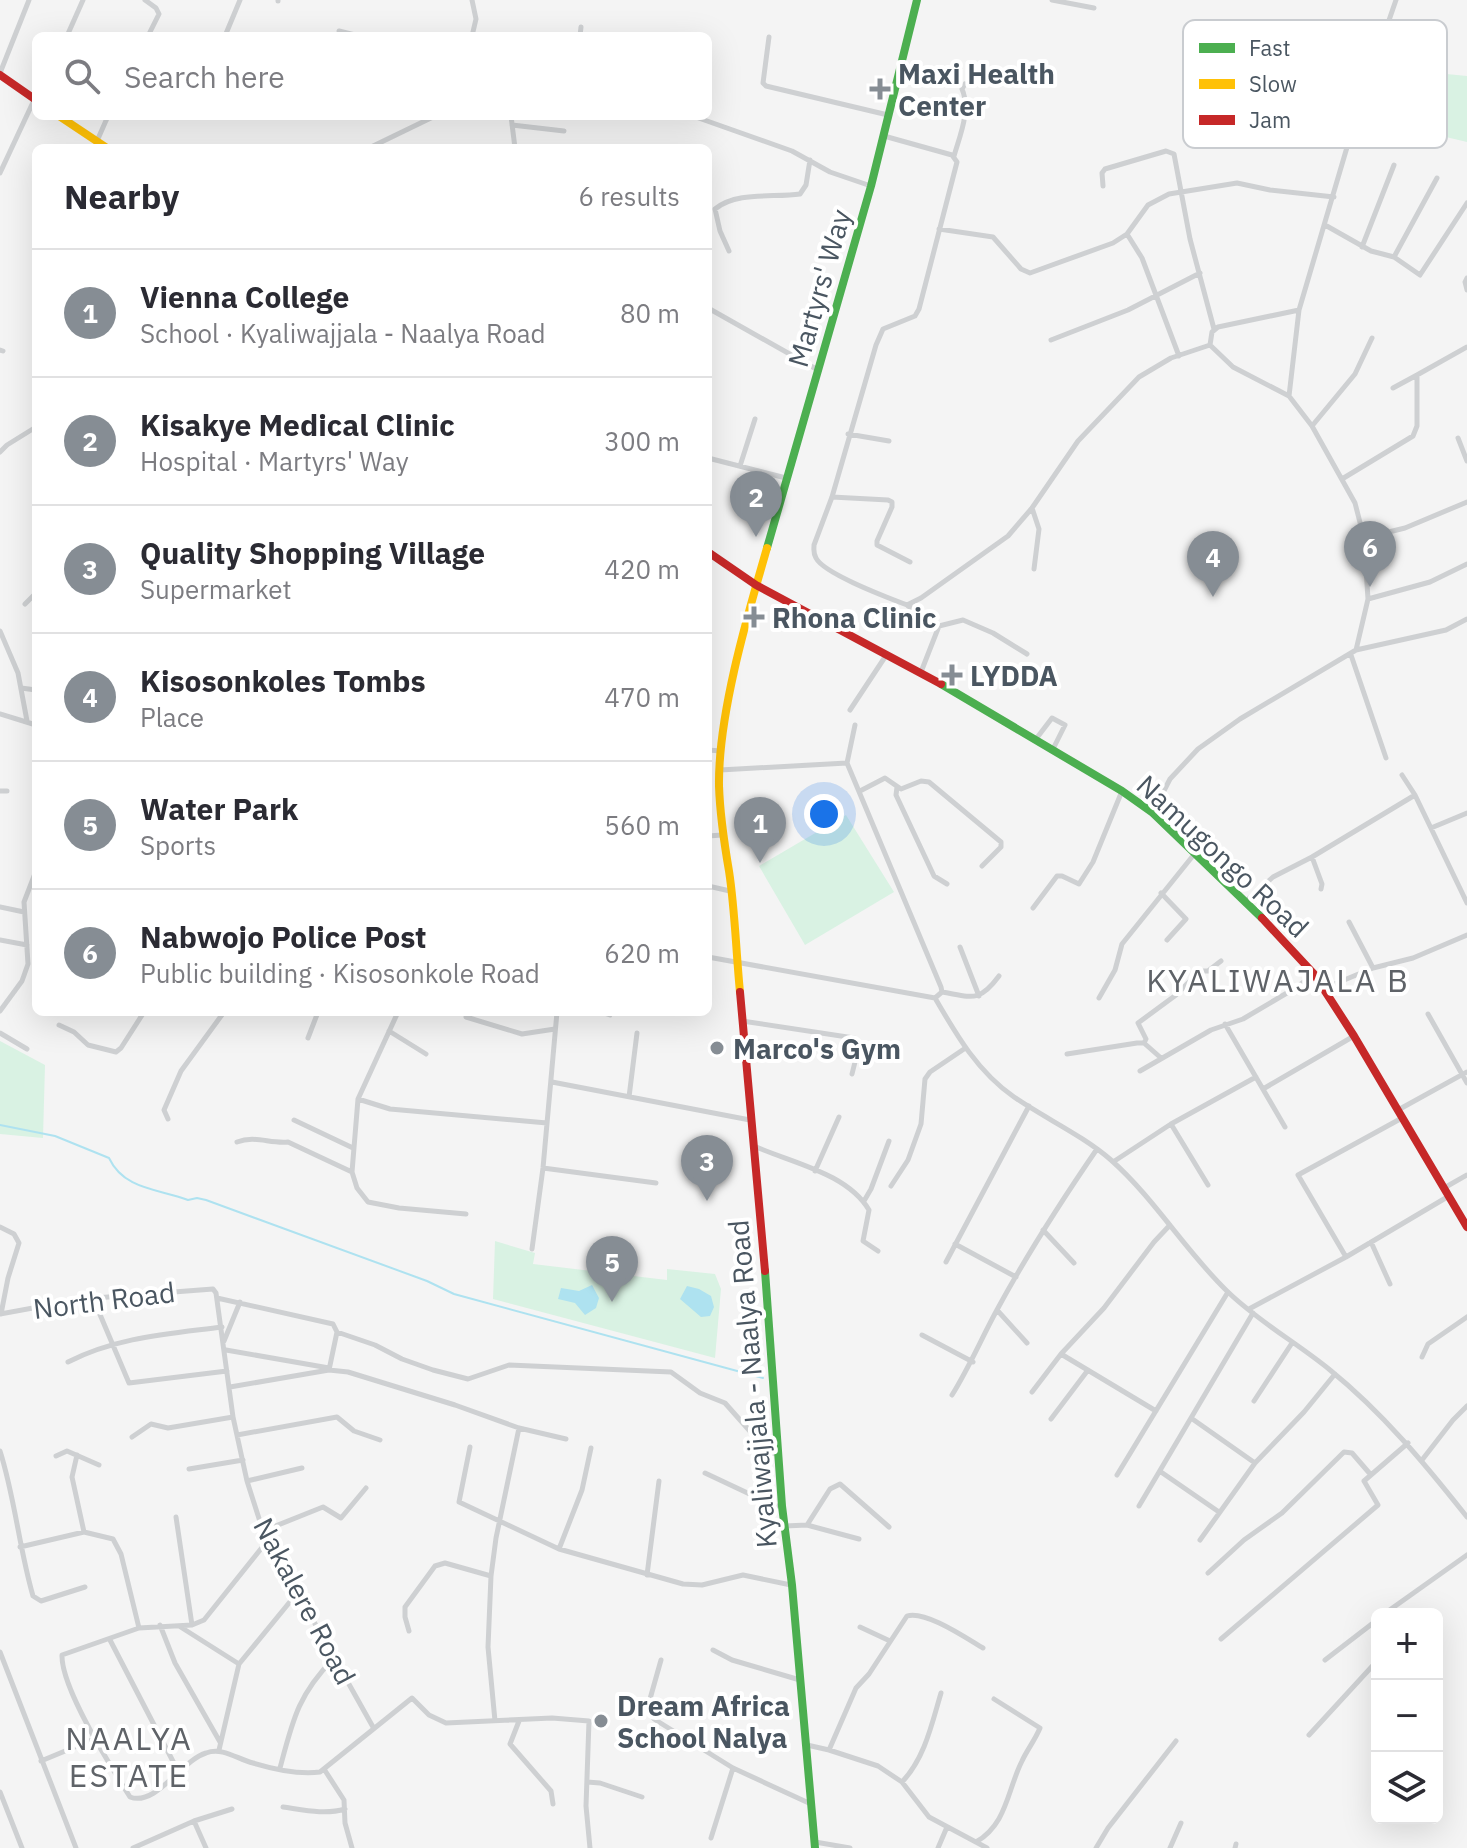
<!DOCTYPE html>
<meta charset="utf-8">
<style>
:root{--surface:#fff;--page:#f2f2f3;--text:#2b2b33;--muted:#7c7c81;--line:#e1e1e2;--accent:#868d94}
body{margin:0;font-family:"IBM Plex Sans",sans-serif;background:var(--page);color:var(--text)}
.controls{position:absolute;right:24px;bottom:24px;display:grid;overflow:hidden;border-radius:12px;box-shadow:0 8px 32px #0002}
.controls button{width:72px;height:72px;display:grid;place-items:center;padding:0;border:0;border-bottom:2px solid var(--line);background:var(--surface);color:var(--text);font:40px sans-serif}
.you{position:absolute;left:824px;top:814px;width:28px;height:28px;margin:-20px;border:6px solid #fff;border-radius:50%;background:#1a73e8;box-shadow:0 0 0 12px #1a73e833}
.badge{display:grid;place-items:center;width:52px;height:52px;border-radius:50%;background:var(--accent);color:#fff;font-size:26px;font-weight:700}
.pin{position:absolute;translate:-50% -66px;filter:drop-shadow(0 2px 4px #0008)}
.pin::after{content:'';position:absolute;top:42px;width:28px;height:24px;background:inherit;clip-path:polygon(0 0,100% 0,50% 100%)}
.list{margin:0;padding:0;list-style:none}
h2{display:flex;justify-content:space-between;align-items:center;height:104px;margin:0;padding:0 32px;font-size:34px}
h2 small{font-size:26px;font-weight:400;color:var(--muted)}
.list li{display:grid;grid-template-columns:52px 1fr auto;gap:24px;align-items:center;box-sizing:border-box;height:128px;padding:0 32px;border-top:2px solid var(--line)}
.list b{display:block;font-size:30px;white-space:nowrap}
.list p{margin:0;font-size:26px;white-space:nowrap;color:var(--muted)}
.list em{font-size:26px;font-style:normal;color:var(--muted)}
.icon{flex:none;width:44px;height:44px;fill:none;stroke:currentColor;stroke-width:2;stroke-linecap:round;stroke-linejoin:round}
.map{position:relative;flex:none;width:1467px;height:1848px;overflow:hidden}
.search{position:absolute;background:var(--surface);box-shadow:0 8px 32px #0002;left:32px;top:32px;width:680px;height:88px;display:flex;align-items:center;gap:20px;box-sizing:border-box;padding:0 28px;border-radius:12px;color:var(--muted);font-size:30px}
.panel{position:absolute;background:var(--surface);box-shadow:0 8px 32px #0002;left:32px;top:144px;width:680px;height:872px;border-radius:12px}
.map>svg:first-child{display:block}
.green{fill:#d9f2e3}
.water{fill:#aee2f0}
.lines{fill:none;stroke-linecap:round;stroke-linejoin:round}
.stream{stroke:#aee2f0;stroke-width:2}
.street{stroke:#ced0d2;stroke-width:5}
.fast{stroke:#4caf50;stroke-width:8}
.slow{stroke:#ffc107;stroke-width:8}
.jam{stroke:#c62828;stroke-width:8}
.poi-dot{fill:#868d94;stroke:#fff;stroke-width:3}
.labels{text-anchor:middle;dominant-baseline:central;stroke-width:8;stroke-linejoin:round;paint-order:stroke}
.poi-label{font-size:28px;font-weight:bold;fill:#4a5661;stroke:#fff;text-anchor:start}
.street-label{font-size:28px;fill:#4a5661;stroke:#fff}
.quarter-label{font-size:32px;letter-spacing:2px;fill:#5f6368;stroke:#fff}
.key{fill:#fff;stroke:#c9ccd0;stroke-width:2}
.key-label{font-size:22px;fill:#4a5661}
</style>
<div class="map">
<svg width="1467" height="1848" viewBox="0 0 1467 1848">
<rect width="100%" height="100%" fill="#f4f4f4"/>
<!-- green -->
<path class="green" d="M1242,54L1467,76V142L1210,81Z
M846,815L894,892L805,945L759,866Z
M0,1041L45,1065L43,1138L0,1134Z
M495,1241L535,1253L533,1264L667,1280V1269L715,1274L721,1289L715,1358L493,1299Z"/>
<!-- water -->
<path class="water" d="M592,1285L599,1298L596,1308L585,1315L575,1303L558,1299L561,1288L579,1291Z
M687,1286L699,1289L711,1296L714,1307L710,1316L701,1317L680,1299Z"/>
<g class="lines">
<!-- stream -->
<path class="stream" d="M0,1125L55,1136L109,1158C124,1190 159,1189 188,1200L197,1198L206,1200L427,1281L454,1294L763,1378"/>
<!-- street -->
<path class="street" d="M145,0L156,8L159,14L148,36
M1052,0L1094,8
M278,1V0
M339,31L359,36
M67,36L83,0
M225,36L240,0
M472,36L476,19L472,0
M580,36L581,27
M769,37L763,83L766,86L888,115
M0,73L29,0
M511,116L515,148
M693,116L792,151L830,172L871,186
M512,125L564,131
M884,136L952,155L957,162L919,309L915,316L883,329L876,345L832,497L814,545C814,551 813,553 816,558C824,574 889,598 907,605L921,598L1008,536L1032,508L1078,441L1139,377L1171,358L1210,345L1233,367L1289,396L1312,426L1355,503L1364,538L1368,599L1356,650L1240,719L1198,749L1170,779L1153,812
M97,141L108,116
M369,148L435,116
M954,156C960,135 971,110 962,89L965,84
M0,173L35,98
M1103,186L1102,173L1105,169L1166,151L1174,154L1190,239L1214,329
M1325,225L1371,251L1394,257L1420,275L1467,203
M939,229L993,237L1021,269L1030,273L1113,243L1127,234L1148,205L1169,194L1237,183L1270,190L1334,197
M1127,234L1142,258L1179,356
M1362,247L1394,165
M729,251L720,231L715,209C737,191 774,198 800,194L806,185L810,160
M1394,257L1437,178
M1467,278L1465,282L1467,290
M708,308L818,370
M1051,340L1128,310L1200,273
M1210,345L1212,332L1218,327L1299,310
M0,350L3,351
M1393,388L1417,375
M1289,396L1299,310L1358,110L1396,0
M1312,426L1355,374L1372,338
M848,434L889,441
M1458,438L1467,461
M0,452L7,445L36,427
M708,458L786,478
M740,466L755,419
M1342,479L1413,436L1417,426V375L1467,347
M832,497L888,500L892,502V507L877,541V545L910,562
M1032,508L1039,529L1034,569
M1364,538L1405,528L1467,502
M1368,599L1430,582L1467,564
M25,604L36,593
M908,606L930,618L939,626L921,672
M939,626L963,620L993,633L1027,654
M0,631L18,673L27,721
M1356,650L1446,630L1467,619
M1351,655L1386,758
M21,688L36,690
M850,710L887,654
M0,714L36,725
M855,725L847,763L941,987L942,992L935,998
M1036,739L1052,718L1065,725L1053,749
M708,750L721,751
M720,770L847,763
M1402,775L1415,795L1467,903
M897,787L896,795L934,876L947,884
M0,791H7
M860,791L885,778L901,789L921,781L929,782L1001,842V847L982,866
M1431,828L1467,813
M708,836L722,835
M1312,857L1322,884L1321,889
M708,886L730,891
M1161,893L1186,919L1167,940
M1246,901L1273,877L1312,857L1415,795
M0,907L24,912
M1033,908L1057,876H1062L1079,884L1093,862L1122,791
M1349,922L1373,968
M0,940L27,945
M960,947L979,996
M708,957L935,998C957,1036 978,1072 1014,1097C1046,1119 1082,1135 1111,1160C1155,1199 1186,1252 1228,1292C1259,1322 1297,1343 1330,1370C1383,1413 1425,1464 1467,1517
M1325,988L1373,968L1413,958L1467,935
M942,992C972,997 979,1003 999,976
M1099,998L1115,970L1122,944L1196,852
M0,1011L22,981L28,964L24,902L36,871
M398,1012L358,1099L352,1172L357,1188L368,1202L399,1208L466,1214
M601,1012L610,1015L611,1012
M1428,1014L1467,1083
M466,1017L522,1034L555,1029
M742,1021L854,1038L859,1046L852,1074
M1225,1024L1285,1127
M59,1025L74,1032L88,1045L116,1052L121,1048L144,1012
M389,1031L426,1054
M0,1033L27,1049
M308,1038L318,1012
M1144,1043L1146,1039L1138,1023L1176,995L1200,971H1208L1221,961
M1067,1054L1137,1043H1144L1161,1058
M1140,1071L1211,1030L1243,1019L1297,987L1314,974
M552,1082L750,1120
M1263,1089L1354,1036
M629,1097L637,1033
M358,1099L390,1109L547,1123
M1398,1110L1467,1072
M168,1119L164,1110L181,1071L224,1012
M294,1120L353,1148
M1171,1124L1208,1185
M237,1142C255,1135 270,1144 288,1142L352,1172
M754,1146C792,1163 847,1173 869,1210L863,1241L878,1251
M1113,1162L1171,1124L1256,1077
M543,1168L656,1183
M815,1171L839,1117
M891,1186L908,1160L921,1124L925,1079L930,1072L964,1049
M1444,1188L1467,1175
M864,1201L871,1189L889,1141
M0,1227L14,1234L19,1243L8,1278L1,1314
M1043,1230L1074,1263
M1371,1242L1390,1284
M955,1244L1016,1277
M532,1249L543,1168L557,1012
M1346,1257L1298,1175L1402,1118
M946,1262L1029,1106
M93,1298L129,1383L227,1371
M217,1298L333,1324L337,1332L329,1370
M1249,1309L1346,1257L1449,1196
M997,1310L1027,1343
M0,1314L82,1299L213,1289L216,1293L233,1417L247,1481L263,1531L373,1727
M337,1332L375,1345L402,1359L433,1370L468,1379L509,1365L671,1372L700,1393L725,1403L756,1438L762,1451L778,1454
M922,1335L973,1362
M224,1341L240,1302
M226,1350L329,1368
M1422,1357L1428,1344L1467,1317
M68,1362C117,1337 168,1334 222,1327
M230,1387L329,1370L348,1372L455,1405L519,1428L566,1439
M1032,1392L1061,1354
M952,1395C970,1366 982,1337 998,1308C1028,1253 1062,1200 1097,1149
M1254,1401L1292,1343
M1156,1411L1061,1354L1104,1308L1154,1242L1170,1225
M1191,1418L1255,1463
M1051,1419L1088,1370
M237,1435L337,1417L354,1431L380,1440
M132,1437L151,1424L168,1428L233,1417
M470,1447L459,1502L559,1549L683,1584L702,1585L743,1575L791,1585
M0,1451C15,1498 19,1548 33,1596L41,1601L85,1587
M77,1455L72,1477L84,1532
M56,1456L67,1451L99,1465
M1422,1460L1453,1420L1467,1406
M189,1469L243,1460
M1161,1472L1219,1512
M705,1473L775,1506H782
M1117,1475L1228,1292
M247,1481L302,1468
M1139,1506L1253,1313
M176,1517L192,1625
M807,1525L859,1539
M785,1526L807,1525L830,1489L840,1484L889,1527
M263,1531L323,1507L341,1518L366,1488
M268,1540L204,1620L192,1625L139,1628L62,1655C61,1688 111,1767 130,1797C156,1807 182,1760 206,1753C223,1747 237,1759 253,1763C273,1769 299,1775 320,1772L412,1698L429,1715L446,1723L552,1718L589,1721L586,1806L590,1848
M1200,1540L1255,1463L1304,1412L1335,1374
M20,1547L84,1532L113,1539L121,1554L139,1628
M559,1549L582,1490L591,1448
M1208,1573L1244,1540L1282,1513L1344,1452L1352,1453L1371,1475
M647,1575L659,1481
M1384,1614L1467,1555
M160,1625L175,1663L220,1742
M179,1626L239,1664
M860,1627L890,1641
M409,1631L405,1617V1607L435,1566L445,1563L491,1576
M1221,1639L1378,1505L1364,1481L1408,1443
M110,1640L178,1771
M713,1650L732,1660L800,1680
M0,1652L76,1848
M661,1660L648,1706L654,1719L733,1768L811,1804
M1325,1660L1377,1620
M495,1721L488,1647L491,1576L496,1538L519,1428
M519,1721L510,1744L551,1791L553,1804
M1309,1735L1377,1661
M807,1745L829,1750L878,1766L902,1782L929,1817L987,1848
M219,1750L239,1664L298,1592
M829,1750L856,1688L869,1674L907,1616C925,1610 966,1638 983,1648
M41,1761L94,1739
M280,1768C293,1719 298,1695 334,1658
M324,1769L344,1800L345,1823L352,1848
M587,1782L600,1783L642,1797
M902,1782C925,1758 932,1723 941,1693
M0,1792L22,1848
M283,1807C304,1810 325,1815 345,1809
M194,1821L206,1848
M711,1838L733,1768
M815,1842L850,1848
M976,1842C1007,1824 1007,1791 1022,1761C1027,1750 1035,1740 1040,1728L994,1699
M133,1848L194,1821L232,1809
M938,1848L947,1827
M1096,1848L1108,1828L1176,1741
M1170,1848L1181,1823
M1235,1848L1236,1844"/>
<!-- fast -->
<path class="fast" d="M767,548L871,186L917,0
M941,684L1122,791L1153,813L1262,918
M765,1271L782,1506L792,1585L815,1848"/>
<!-- slow -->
<path class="slow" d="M59,116L107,148
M740,992C736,952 735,910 729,871C724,842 720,815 719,786C718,715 747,617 767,548"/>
<!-- jam -->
<path class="jam" d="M0,75L36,100
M708,552L756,585L941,684
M1262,918L1314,974L1354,1036L1467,1227
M740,992L765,1271"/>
</g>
<!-- markers -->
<g class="poi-dot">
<path d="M876 77h8v8h8v8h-8v8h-8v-8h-8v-8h8z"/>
<path d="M750 605h8v8h8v8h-8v8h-8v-8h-8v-8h8z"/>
<path d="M948 663h8v8h8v8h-8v8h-8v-8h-8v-8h8z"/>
<circle cx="717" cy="1048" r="8"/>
<circle cx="601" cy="1721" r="8"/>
</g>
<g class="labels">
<!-- poi labels -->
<g class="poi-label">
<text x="898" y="73">Maxi Health<tspan x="898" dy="32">Center</tspan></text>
<text x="772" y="617">Rhona Clinic</text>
<text x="970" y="675">LYDDA</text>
<text x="733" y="1048">Marco's Gym</text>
<text x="617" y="1705">Dream Africa<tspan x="617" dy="32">School Nalya</tspan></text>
</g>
<!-- street labels -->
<g class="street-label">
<text transform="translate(819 288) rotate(-74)">Martyrs' Way</text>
<text transform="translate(1223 856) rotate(43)">Namugongo Road</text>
<text transform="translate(104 1300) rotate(-7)">North Road</text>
<text transform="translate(752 1384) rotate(-95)">Kyaliwajjala - Naalya Road</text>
<text transform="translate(305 1601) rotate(62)">Nakalere Road</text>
</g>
<!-- quarter labels -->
<g class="quarter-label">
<text x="1278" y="980">KYALIWAJALA B</text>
<text x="129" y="1738">NAALYA<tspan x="129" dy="37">ESTATE</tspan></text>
</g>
</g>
<!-- legend -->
<rect x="1183" y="20" width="264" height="128" rx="12" class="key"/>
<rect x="1199" y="43" width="36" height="10" fill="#4caf50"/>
<rect x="1199" y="79" width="36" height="10" fill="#ffc107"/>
<rect x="1199" y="115" width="36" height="10" fill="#c62828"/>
<g class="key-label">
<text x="1249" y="56">Fast</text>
<text x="1249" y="92">Slow</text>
<text x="1249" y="128">Jam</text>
</g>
</svg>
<div class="controls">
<button>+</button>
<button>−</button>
<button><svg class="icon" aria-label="layers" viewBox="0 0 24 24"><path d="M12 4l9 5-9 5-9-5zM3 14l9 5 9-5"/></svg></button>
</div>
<div class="you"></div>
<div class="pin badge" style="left:760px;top:863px">1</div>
<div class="pin badge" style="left:756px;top:537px">2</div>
<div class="pin badge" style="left:707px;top:1201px">3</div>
<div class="pin badge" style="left:1213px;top:597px">4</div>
<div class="pin badge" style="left:612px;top:1302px">5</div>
<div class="pin badge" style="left:1370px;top:587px">6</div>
<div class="search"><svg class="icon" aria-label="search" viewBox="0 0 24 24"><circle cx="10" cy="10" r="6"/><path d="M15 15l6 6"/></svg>Search here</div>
<section class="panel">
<h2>Nearby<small>6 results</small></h2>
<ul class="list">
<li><span class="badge">1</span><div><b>Vienna College</b><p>School · Kyaliwajjala - Naalya Road</p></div><em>80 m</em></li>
<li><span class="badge">2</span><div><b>Kisakye Medical Clinic</b><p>Hospital · Martyrs' Way</p></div><em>300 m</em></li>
<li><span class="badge">3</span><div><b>Quality Shopping Village</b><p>Supermarket</p></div><em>420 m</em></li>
<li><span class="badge">4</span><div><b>Kisosonkoles Tombs</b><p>Place</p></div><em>470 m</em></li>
<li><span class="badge">5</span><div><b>Water Park</b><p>Sports</p></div><em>560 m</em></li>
<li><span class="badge">6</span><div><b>Nabwojo Police Post</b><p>Public building · Kisosonkole Road</p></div><em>620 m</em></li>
</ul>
</section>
</div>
